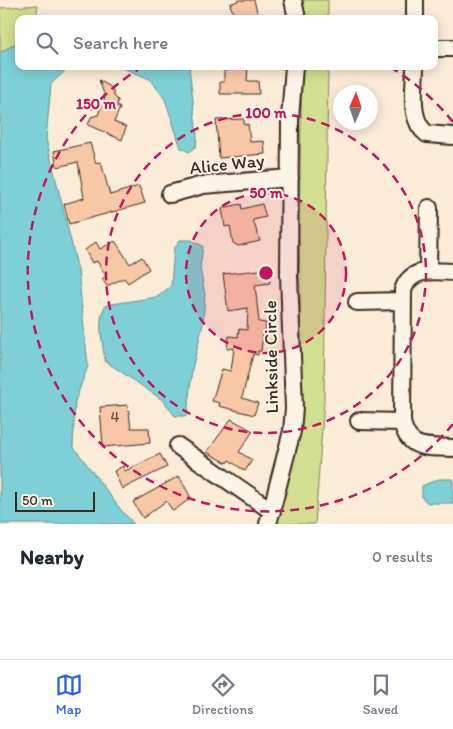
<!DOCTYPE html>
<style>
:root{--surface:#fff;--page:#f2f2f3;--text:#1f2937;--muted:#747a83;--line:#e0e1e3;--accent:#2563eb}
body{margin:0;font-family:Itim,sans-serif;background:var(--page);color:var(--text)}
.compass{position:absolute;left:333px;top:85px;width:45px;height:45px;border-radius:50%;background:var(--surface);box-shadow:0 2px 12px #0003;rotate:2deg}
.scale{position:absolute;left:15px;bottom:12px;width:80px;box-sizing:border-box;padding-left:5px;border:2px solid #3b2a1e;border-top:0;font-size:14px;line-height:18px;white-space:nowrap;color:#3b2a1e;-webkit-text-stroke:4px #fcf5e5;paint-order:stroke}
.list{margin:0;padding:0;list-style:none}
h2{display:flex;justify-content:space-between;align-items:center;height:65px;margin:0;padding:0 20px;font-size:21px}
h2 small{font-size:16px;font-weight:400;color:var(--muted)}
.icon{flex:none;width:28px;height:28px;fill:none;stroke:currentColor;stroke-width:2;stroke-linecap:round;stroke-linejoin:round}
.map{position:relative;flex:none;width:453px;height:524px;overflow:hidden}
.search{position:absolute;background:var(--surface);box-shadow:0 2px 12px #0003;left:15px;right:15px;top:15px;height:55px;display:flex;align-items:center;gap:12px;box-sizing:border-box;padding:0 18px;border-radius:10px;color:var(--muted);font-size:19px}
.sheet{height:135px;background:var(--surface)}
nav{display:flex;justify-content:space-around;align-items:center;box-sizing:border-box;height:70px;border-top:1px solid var(--line);background:var(--surface);font-size:14px;color:var(--muted)}
nav a{display:grid;justify-items:center;gap:2px}
nav .on{color:var(--accent)}
.map>svg:first-child{display:block}
.green{fill:#d2de91;stroke:#868458}
.water{fill:#7fd0d6;stroke:#648e8c}
.building{fill:#f7c7a6;stroke:#3b2a1e}
.lines{fill:none;stroke-linecap:round;stroke-linejoin:round}
.minor-casing{stroke:#3b2a1e;stroke-width:20}
.minor{stroke:#fcf5e5;stroke-width:16}
.ring{fill:none;stroke:#c2185b;stroke-width:2.5;stroke-dasharray:9 6}
.labels{text-anchor:middle;dominant-baseline:central;stroke-width:4;stroke-linejoin:round;paint-order:stroke}
.number-label{font-size:15px;fill:#6a5140}
.street-label{font-size:18px;fill:#3b2a1e;stroke:#fcf5e5}
.centre{fill:#c2185b;stroke:#fcf5e5;stroke-width:2.5}
.ring-label{font-size:15px;text-anchor:middle;font-weight:bold;fill:#c2185b;stroke:#fcf5e5;stroke-width:4;stroke-linejoin:round;paint-order:stroke}
</style>
<div class="map">
<svg width="453" height="524" viewBox="0 0 453 524">
<rect width="100%" height="100%" fill="#fbecd8"/>
<filter id="ink" filterUnits="userSpaceOnUse"><feTurbulence type="fractalNoise" baseFrequency=".02" numOctaves="2"/><feDisplacementMap in="SourceGraphic" scale="10" xChannelSelector="R" yChannelSelector="G"/><feConvolveMatrix kernelMatrix="1 2 1 2 8 2 1 2 1" color-interpolation-filters="sRGB"/></filter>
<g filter="url(#ink)">
<!-- green -->
<path class="green" d="M301,0H328V19H305Z
M38,5L36,19H19V41L0,53V8Z
M302,66H328L324,401L315,524H276L292,468L302,400L299,230Z"/>
<!-- water -->
<path class="water" d="M19,41V66H70L51,84L46,139L78,270L88,366L75,401L73,446L121,510L134,524H0V53Z
M118,66H189L197,136L196,146L189,152L181,148L165,99L150,79Z
M180,240H191L203,246L200,268L205,294L203,324L192,369L187,416H175L164,401L105,361C103,344 96,319 106,305L157,297L171,286L174,249Z
M439,479H453V503H428L422,498V486Z"/>
<!-- building -->
<path class="building" d="M240,0H254L259,19H235L230,4Z
M224,66H248L247,81H258L259,94H220V82H224Z
M99,80L112,88L114,96L118,100L117,106L120,108L114,122L126,127L122,140L88,125L91,117L98,115L105,97Z
M244,119V125L248,124L250,142L264,141L265,154L219,158L216,120Z
M90,143L96,163L101,162L110,195L139,186L145,203L69,224L64,204L84,198L78,162L57,167L54,151Z
M241,204L242,209L262,204L266,217L253,220L260,241L238,246L233,243L230,226L225,227L222,208Z
M115,241L130,264L142,257L149,269L128,283L124,278L107,286L102,279L106,276L97,261L92,263L85,250L96,242L100,249Z
M268,269L270,283L255,285L259,322L266,323L265,335H263L261,351H258V355L253,354L242,398L258,403L254,415L219,406L220,403L212,401L222,369L231,371L234,348L227,349L229,336L238,337L239,329L247,330L248,308L228,311L223,274Z
M128,405L131,428H149L150,443L103,447L100,407Z
M231,419L253,431L239,452L252,460L245,471L229,460L227,463L207,452Z
M160,454L167,467L122,489L114,471L123,466L125,471Z
M179,476L191,498L173,511L166,501L143,518L133,502Z"/>
<g class="lines">
<!-- minor casing -->
<g class="minor-casing">
<path id="minor" d="M293,0L297,19
M415,19V0
M434,48H453
M415,66C415,88 408,120 427,134L453,136
M170,194L203,185L290,178
M428,271L429,208
M453,272C433,271 411,267 403,290L402,422C409,452 428,446 453,448
M357,302L403,301
M359,421L402,422
M178,446L272,511
M268,524L292,431L294,408L289,276L290,119L294,66"/>
</g>
<!-- minor -->
<use href="#minor" class="minor"/>
</g>
</g>
<!-- distance rings -->
<circle cx="266" cy="273" r="80" fill="#c2185b" fill-opacity=".12"/>
<g class="ring">
<circle cx="266" cy="273" r="80"/>
<circle cx="266" cy="273" r="160"/>
<path d="M453 424A240 240 0 1 1 142 67M390 67A240 240 0 0 1 453 122"/>
</g>
<g class="labels">
<!-- number labels -->
<g class="number-label">
<text x="115" y="417">4</text>
</g>
<!-- street labels -->
<g class="street-label">
<text transform="translate(227 164) rotate(-6)">Alice Way</text>
<text transform="translate(271 357) rotate(-91)">Linkside Circle</text>
</g>
</g>
<circle cx="266" cy="273" r="8" class="centre"/>
<g class="ring-label">
<text x="96" y="109">150 m</text>
<text x="266" y="118">100 m</text>
<text x="266" y="198">50 m</text>
</g>
</svg>
<svg class="compass" viewBox="-18 -18 36 36"><path d="M0-13l5 13h-10z" fill="#e53935"/><path d="M0 13l5-13h-10z" fill="#747a83"/></svg>
<div class="scale">50 m</div>
<div class="search"><svg class="icon" aria-label="search" viewBox="0 0 24 24"><circle cx="10" cy="10" r="6"/><path d="M15 15l6 6"/></svg>Search here</div>
</div>
<section class="sheet">
<h2>Nearby<small>0 results</small></h2>
<ul class="list">
</ul>
</section>
<nav>
<a class="on"><svg class="icon" aria-label="map" viewBox="0 0 24 24"><path d="M3 6l6-2 6 2 6-2v14l-6 2-6-2-6 2zM9 4v14M15 6v14"/></svg>Map</a>
<a><svg class="icon" aria-label="directions" viewBox="0 0 24 24"><path d="M12 3l9 9-9 9-9-9zM9 14v-3h6M13 9l2 2-2 2"/></svg>Directions</a>
<a><svg class="icon" aria-label="saved" viewBox="0 0 24 24"><path d="M7 4h10v16l-5-4-5 4z"/></svg>Saved</a>
</nav>
